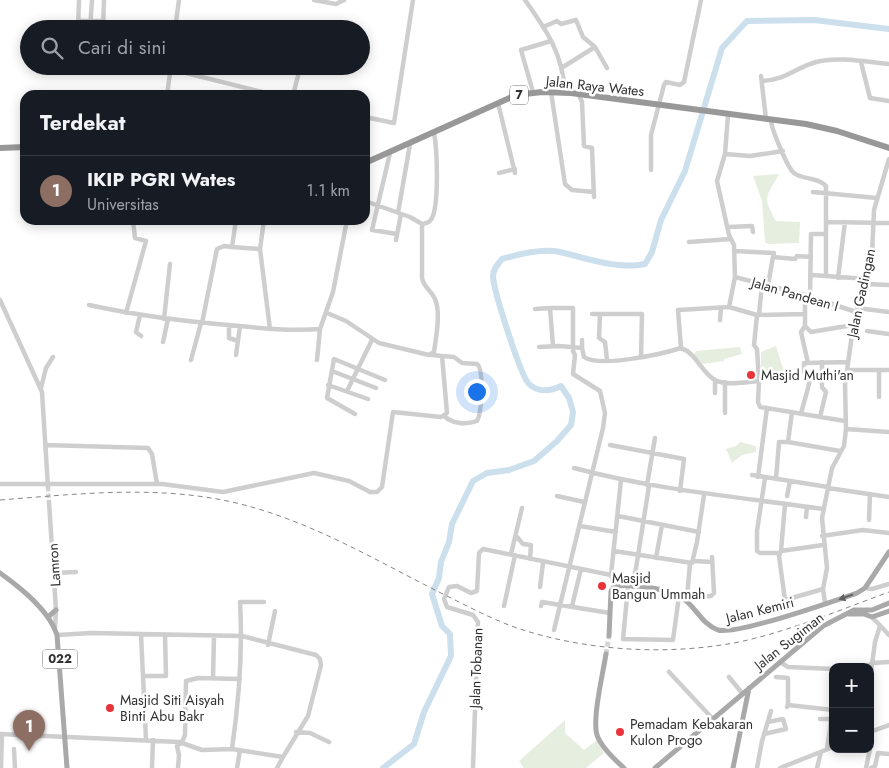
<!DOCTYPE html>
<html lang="id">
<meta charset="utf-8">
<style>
:root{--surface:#171b24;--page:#242831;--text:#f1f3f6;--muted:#9ea1a6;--line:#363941;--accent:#b45309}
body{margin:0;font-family:Jost,sans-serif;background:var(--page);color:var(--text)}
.controls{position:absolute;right:15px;bottom:15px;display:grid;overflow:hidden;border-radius:10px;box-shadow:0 2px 12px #0003}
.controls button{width:45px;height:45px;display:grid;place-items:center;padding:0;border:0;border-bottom:1px solid var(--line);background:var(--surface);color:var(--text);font:25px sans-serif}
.you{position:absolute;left:476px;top:391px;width:18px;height:18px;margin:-12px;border:4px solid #fff;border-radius:50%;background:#1a73e8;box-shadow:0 0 0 8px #1a73e833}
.badge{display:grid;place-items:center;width:32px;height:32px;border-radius:50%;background:var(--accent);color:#fff;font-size:16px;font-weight:700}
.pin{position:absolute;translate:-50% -41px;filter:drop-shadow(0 1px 2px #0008)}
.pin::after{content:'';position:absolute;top:26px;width:18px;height:15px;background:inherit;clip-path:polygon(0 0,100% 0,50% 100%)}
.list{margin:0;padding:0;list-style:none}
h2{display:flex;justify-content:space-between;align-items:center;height:65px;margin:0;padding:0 20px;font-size:21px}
h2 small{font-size:16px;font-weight:400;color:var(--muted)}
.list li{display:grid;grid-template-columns:32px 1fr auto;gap:15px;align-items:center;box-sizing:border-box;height:70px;padding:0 20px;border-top:1px solid var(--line)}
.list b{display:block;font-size:19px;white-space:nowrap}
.list p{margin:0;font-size:16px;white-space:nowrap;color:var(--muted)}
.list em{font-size:16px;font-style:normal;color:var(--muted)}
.icon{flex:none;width:28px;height:28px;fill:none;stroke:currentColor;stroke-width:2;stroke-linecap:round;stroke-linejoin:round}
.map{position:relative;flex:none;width:889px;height:768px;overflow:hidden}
.search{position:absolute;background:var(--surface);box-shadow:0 2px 12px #0003;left:20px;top:20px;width:350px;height:55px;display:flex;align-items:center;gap:12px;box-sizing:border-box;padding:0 18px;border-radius:28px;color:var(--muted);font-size:19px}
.panel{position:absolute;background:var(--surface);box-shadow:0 2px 12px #0003;left:20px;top:90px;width:350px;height:135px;border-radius:15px}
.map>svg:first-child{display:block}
.green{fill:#e6eedf}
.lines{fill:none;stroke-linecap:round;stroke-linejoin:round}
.river{stroke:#cbdfed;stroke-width:6}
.minor-tunnel{stroke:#d6d6d6;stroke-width:4.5;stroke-dasharray:4.5 2;stroke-linecap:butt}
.major-tunnel{stroke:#d6d6d6;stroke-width:5;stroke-dasharray:5 2.5;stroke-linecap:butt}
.minor{stroke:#cecece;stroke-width:4.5}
.major{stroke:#a9a9a9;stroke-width:5}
.highway{stroke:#989898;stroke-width:6}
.rail{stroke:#868686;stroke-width:1;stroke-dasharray:5 4;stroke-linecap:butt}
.oneway{fill:#616161}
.poi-dot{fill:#e73339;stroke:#fff;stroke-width:2}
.labels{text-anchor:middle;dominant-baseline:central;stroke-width:5;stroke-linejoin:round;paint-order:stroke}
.shield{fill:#fff;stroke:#6f6f6f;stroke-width:1}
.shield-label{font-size:12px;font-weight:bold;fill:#313131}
.street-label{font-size:14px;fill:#313131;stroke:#fff}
.poi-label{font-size:14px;fill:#313131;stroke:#fff;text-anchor:start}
</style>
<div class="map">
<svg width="889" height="768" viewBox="0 0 889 768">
<rect width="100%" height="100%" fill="#fff"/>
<!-- green -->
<path class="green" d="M779,174C767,197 761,195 776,221L800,222L799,243L768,244L765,242L762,201L753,176Z
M776,346L785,376L761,378V352Z
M740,347L742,354L724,359V361L703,364L694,355L696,351Z
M740,442L756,446V452L742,455L732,463L726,449L736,446Z
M565,720V733L584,750L597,740L604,753L586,768H524L519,761Z"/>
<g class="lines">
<!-- river -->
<path class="river" d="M383,768L414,744L424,712L451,656L450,634L442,626L432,594L439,578L441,562L449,542L452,524L473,481L487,473L509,470L534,461L557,441L571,425L573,412L569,398L561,386C551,391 538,393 529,384C521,377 493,289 493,276C493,269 498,264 502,259C519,254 542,248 560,252C586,258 619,270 645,264L652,252L661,220L685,171L722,48L747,21L814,20L889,29"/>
<!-- minor-tunnel -->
<path class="minor-tunnel" d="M48,487L49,502"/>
<!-- major-tunnel -->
<path class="major-tunnel" d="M606,654L609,636"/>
<!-- minor -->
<path class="minor" d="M314,0L336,4L344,0
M525,0C547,31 563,54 565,93
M78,21H104
M543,27L557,21L561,24L576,20L583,37L595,47
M78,29L79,0
M90,29L92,0
M103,29L104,0
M175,29L179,0
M861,62L870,98L889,101
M563,67L595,47L607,68
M170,69L274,95
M761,76L766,119
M762,81C785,80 795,68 816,62C836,56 868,62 889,64
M533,92L521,50L551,41
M551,92L565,184L572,190L594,192
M106,95H113
M167,95L171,66
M293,95L298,76
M579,95L582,102L584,146L592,148L594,197
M498,103L515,173
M365,117L394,123L413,0
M771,120C771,128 788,169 794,173C803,180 818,177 826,186V222L889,223
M390,153L372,230L397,234
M725,154L750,156L783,151
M651,170V135L664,85L666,82L680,85L684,82L701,0
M499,173L515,169
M813,192L877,198
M398,213L410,144
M264,220L260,249L270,329
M422,224C424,224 429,222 430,221C440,211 437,148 434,133
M729,227L752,226L753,232
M396,240L401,214
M689,242L731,239
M232,247L260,249
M734,251L774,253L773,257L795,259L797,256L811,257
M812,275L867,279
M826,276V222
M735,277L805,295L856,312
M838,278L845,222
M866,284L889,285
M768,285L773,257
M805,295V326L801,332L808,363
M810,297L811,234H825
M0,300L42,392L48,487
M89,305C139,316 189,322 240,326C267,329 293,331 320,329
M729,307L757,315L805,314
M857,308L889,312
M535,309L550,308
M126,313L146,241L135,238L133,220
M327,313L346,321L379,343L429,355L434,352C436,337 441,313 435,299C432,291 424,288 422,278V224L410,217L365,201
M592,314H642L641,357
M600,314L599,338L605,342L607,360
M140,315L136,332L141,336
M757,315L754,345L757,349L759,381
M759,315L762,284
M164,319L170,264
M720,320L721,308
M202,323L217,249L224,246L232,247L236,220
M229,326V338L238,341
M805,326L811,332L853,325
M867,331L889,334
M582,340V348
M163,342L168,319
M553,346L550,308H573V351L575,355L573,374L600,391L605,413L603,428L554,630
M539,347L559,346L582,348L584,357C600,368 662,354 681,348L678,310L729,307L735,277L734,245L729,235L717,181L725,154L728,115
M681,348C696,353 702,373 715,380C726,386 747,382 759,381L758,402L760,407L845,421
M236,355L240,326
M442,356L454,357L462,363L477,364C484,369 482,412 477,421C466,425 453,424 444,416
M191,360L201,323
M317,360L320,329L333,292L347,220
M807,363L848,362
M847,370H889
M332,371L376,388
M879,371V397
M715,380V393
M328,385L368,399
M41,388L46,368L53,357
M347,391L372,340
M725,413V382
M355,414L327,398L334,359L385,380
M801,414C803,404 811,382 810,375L804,372V363
M820,417L826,392L822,387V362
M846,429L889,432
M788,442L840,451
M45,445L148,448L152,454L157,484
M610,445L684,459L680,491
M574,468C656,490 739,497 823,509
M752,475L828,487
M758,477L767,408
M765,478L757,531V551L760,553H780
M776,479L779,442H788L792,412
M0,484H162L223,492L314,473L349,481L370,492H377L382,487L393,412L441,417L447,413L442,356L432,355
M647,485L655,438
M828,488L889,497
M557,496L584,502
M787,496L790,481
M49,502L56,610L55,628
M618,516L699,532
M806,517L807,507
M869,520L870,494
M580,526L616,532
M822,536L863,530L889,533
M517,537L523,544L531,545L530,559
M614,551L692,563L697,542L704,495
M781,551L785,504
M511,554L522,508
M656,558L662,525
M693,561L712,562
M690,563L687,598L711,596L714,593L712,557
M54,573L76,572
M540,587L543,563
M614,587L611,575L621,480
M628,587L623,639L673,640L679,596
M633,587L649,486
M865,588L872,589L889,584
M823,589L785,600L779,556L781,551L823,545
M825,603L823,589L827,568L822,518L832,468L844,446L846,429L845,385L854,320L866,284L872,255L874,210L889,159
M504,606L515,555
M541,606L542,602L610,613
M572,606L581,569
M872,617L889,635
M141,634L146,740
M268,645L275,611
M780,662L788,667L833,669
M867,667L872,663L889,662
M669,672L712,718
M144,676H166L165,635
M729,677L742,693
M776,677L788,678V705
M213,678L214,636
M870,680L875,642L880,626
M787,707L788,705L833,710
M820,719H829L831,722L827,749
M296,732L310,733L329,742
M870,732L889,725
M0,734L179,742L202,750L232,749L283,757L308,716L321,665L320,659L316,655L242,636L92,633L57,635
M764,734L786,729L783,719L768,722
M870,745L872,732
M14,749L15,768
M232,749C239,700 243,652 240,602H264
M1,768L2,735
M152,768L153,740
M178,768L179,755L177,746L182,742L185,735L186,681L198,678L240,679
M237,768L240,750
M277,768L283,757
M473,768L478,622L473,615L447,607L444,599L449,587L457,586L471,593L477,591L479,553L483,549L611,575
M757,768L762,741L771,711
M780,768L833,747
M817,768L821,752
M866,768L870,749
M871,768L875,766L878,753L889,754"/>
<!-- major -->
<path class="major" d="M0,573C21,588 49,610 57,635L67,768
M849,614H864L872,617L889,611
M48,617L56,610
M609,636L611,591L614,587C629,583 672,589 684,599C696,608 703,625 718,630C737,635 834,601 857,593L865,588L889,552
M606,654C603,673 592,719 597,735C601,747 615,760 624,768
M655,768L823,626L854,610H872L889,603
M733,768L749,688"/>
<!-- highway -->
<path class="highway" d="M0,148L25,147
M365,163L516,95L542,92L571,93L806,124L837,131L889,148"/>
<!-- rail -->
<path class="rail" d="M0,500C77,494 156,485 232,502C311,520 378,562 449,597C471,608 494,620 517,628C586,651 667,656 739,642C790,631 840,610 889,592"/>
</g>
<!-- one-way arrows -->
<defs><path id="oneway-solid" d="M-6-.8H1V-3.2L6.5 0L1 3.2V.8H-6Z" transform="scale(1.25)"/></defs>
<use class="oneway" href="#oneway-solid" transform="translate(846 597) rotate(160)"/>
<!-- markers -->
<g class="poi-dot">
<circle cx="751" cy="375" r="5"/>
<circle cx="602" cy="586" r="5"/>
<circle cx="110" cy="708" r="5"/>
<circle cx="620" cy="732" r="5"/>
</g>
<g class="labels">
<!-- shield labels -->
<g class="shield">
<rect x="510" y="85.5" width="18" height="19" rx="4"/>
<rect x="42.5" y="649.5" width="35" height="19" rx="4"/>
</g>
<g class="shield-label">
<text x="519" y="95">7</text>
<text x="60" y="659">022</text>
</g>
<!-- street labels -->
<g class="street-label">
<text transform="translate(595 86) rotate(6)">Jalan Raya Wates</text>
<text transform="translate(861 293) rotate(-78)">Jalan Gadingan</text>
<text transform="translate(795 294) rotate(16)">Jalan Pandean I</text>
<text transform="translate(54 565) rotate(-94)">Lamron</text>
<text transform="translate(760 610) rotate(-14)">Jalan Kemiri</text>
<text transform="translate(789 641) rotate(-38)">Jalan Sugiman</text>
<text transform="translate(476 668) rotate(-88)">Jalan Tobanan</text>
</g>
<!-- poi labels -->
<g class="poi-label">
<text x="761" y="375">Masjid Muthi'an</text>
<text x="612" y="578">Masjid<tspan x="612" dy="16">Bangun Ummah</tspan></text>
<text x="120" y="700">Masjid Siti Aisyah<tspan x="120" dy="16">Binti Abu Bakr</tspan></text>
<text x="630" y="724">Pemadam Kebakaran<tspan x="630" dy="16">Kulon Progo</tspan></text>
</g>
</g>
</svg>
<div class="controls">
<button>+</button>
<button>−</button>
</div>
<div class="you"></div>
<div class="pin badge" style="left:29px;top:751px;background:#8d6e63">1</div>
<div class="search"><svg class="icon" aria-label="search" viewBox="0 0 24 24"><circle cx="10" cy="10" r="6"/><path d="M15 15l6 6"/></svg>Cari di sini</div>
<section class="panel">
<h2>Terdekat<small></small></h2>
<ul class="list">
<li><span class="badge" style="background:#8d6e63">1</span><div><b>IKIP PGRI Wates</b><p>Universitas</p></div><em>1.1 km</em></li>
</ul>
</section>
</div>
